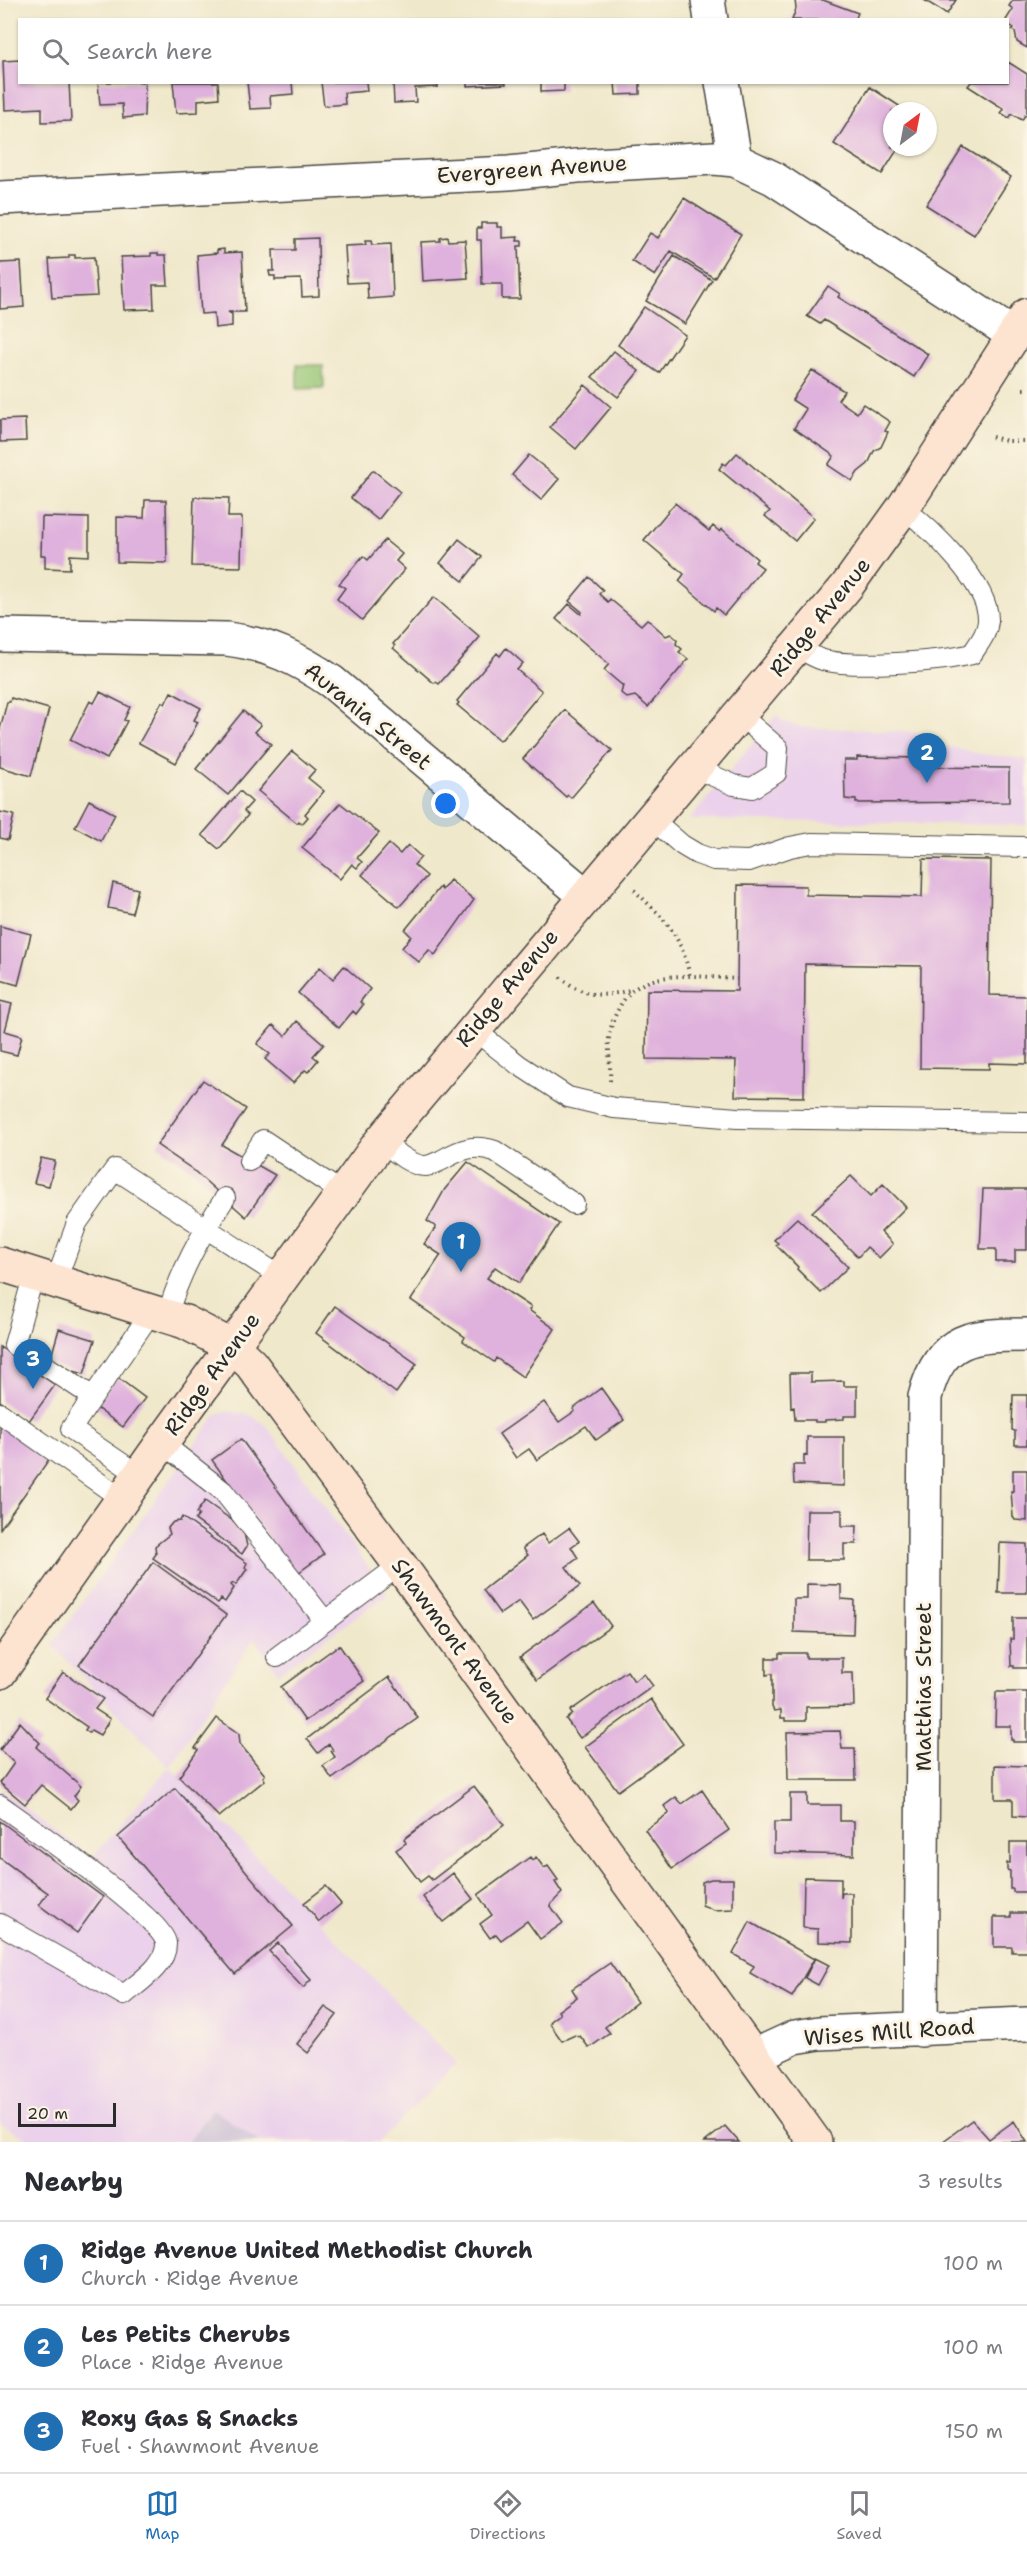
<!DOCTYPE html>
<meta charset="utf-8">
<style>
:root{--surface:#fff;--page:#f7f7f7;--text:#2b2b33;--muted:#7c7c81;--line:#e1e1e2;--accent:#1f6fb2}
body{margin:0;font-family:"Shantell Sans",sans-serif;background:var(--page);color:var(--text)}
.compass{position:absolute;left:883px;top:102px;width:54px;height:54px;border-radius:50%;background:var(--surface);box-shadow:0 2px 4px #0004;rotate:32deg}
.scale{position:absolute;left:18px;bottom:15px;width:98px;box-sizing:border-box;padding-left:6px;border:3px solid #2b2b2b;border-top:0;font-size:16px;line-height:21px;white-space:nowrap;color:#2b2b2b;-webkit-text-stroke:4px #fcf5e5;paint-order:stroke}
.you{position:absolute;left:446px;top:804px;width:21px;height:21px;margin:-15px;border:4px solid #fff;border-radius:50%;background:#1a73e8;box-shadow:0 0 0 9px #1a73e833}
.badge{display:grid;place-items:center;width:39px;height:39px;border-radius:50%;background:var(--accent);color:#fff;font-size:20px;font-weight:700}
.pin{position:absolute;translate:-50% -50px;filter:drop-shadow(0 2px 3px #0008)}
.pin::after{content:'';position:absolute;top:32px;width:21px;height:18px;background:inherit;clip-path:polygon(0 0,100% 0,50% 100%)}
.list{margin:0;padding:0;list-style:none}
h2{display:flex;justify-content:space-between;align-items:center;height:78px;margin:0;padding:0 24px;font-size:26px}
h2 small{font-size:20px;font-weight:400;color:var(--muted)}
.list li{display:grid;grid-template-columns:39px 1fr auto;gap:18px;align-items:center;box-sizing:border-box;height:84px;padding:0 24px;border-top:2px solid var(--line)}
.list b{display:block;font-size:22px;white-space:nowrap}
.list p{margin:0;font-size:20px;white-space:nowrap;color:var(--muted)}
.list em{font-size:20px;font-style:normal;color:var(--muted)}
.icon{flex:none;width:33px;height:33px;fill:none;stroke:currentColor;stroke-width:2;stroke-linecap:round;stroke-linejoin:round}
.map{position:relative;flex:none;width:1027px;height:2142px;overflow:hidden}
.search{position:absolute;background:var(--surface);box-shadow:0 2px 4px #0004;left:18px;right:18px;top:18px;height:66px;display:flex;align-items:center;gap:15px;box-sizing:border-box;padding:0 21px;border-radius:0px;color:var(--muted);font-size:22px}
.sheet{height:330px;background:var(--surface)}
nav{display:flex;justify-content:space-around;align-items:center;box-sizing:border-box;height:84px;border-top:2px solid var(--line);background:var(--surface);font-size:16px;color:var(--muted)}
nav a{display:grid;justify-items:center;gap:3px}
nav .on{color:var(--accent)}
.map>svg:first-child{display:block}
.built{fill:#ebd1eb}
.industrial{fill:#cbbfd5}
.green{fill:#94c473;stroke:#60784f;stroke-width:1.5}
.building{fill:#dfb1dd}
.lines{fill:none;stroke-linecap:round;stroke-linejoin:round}
.lane-casing{stroke:#494743;stroke-width:22}
.street-casing{stroke:#494743;stroke-width:36}
.secondary-casing{stroke:#494743;stroke-width:36}
.path{stroke:#494743;stroke-width:4;stroke-dasharray:1.5 4.5;stroke-linecap:butt}
.lane{stroke:#fff;stroke-width:20}
.street{stroke:#fff;stroke-width:33}
.secondary{stroke:#fde4d1;stroke-width:33}
.labels{text-anchor:middle;dominant-baseline:central;stroke-width:6;stroke-linejoin:round;paint-order:stroke}
.street-label{font-size:22px;fill:#2b2b2b;stroke:#fcf5e5}
</style>
<div class="map">
<svg width="1027" height="2142" viewBox="0 0 1027 2142">
<rect width="100%" height="100%" fill="#fcf5e5"/>
<filter id="ink" filterUnits="userSpaceOnUse"><feTurbulence type="fractalNoise" baseFrequency=".0167" numOctaves="2"/><feDisplacementMap in="SourceGraphic" scale="12" xChannelSelector="R" yChannelSelector="G"/><feConvolveMatrix kernelMatrix="1 2 1 2 8 2 1 2 1" color-interpolation-filters="sRGB"/></filter>
<filter id="wash" filterUnits="userSpaceOnUse"><feTurbulence type="fractalNoise" baseFrequency=".008" numOctaves="4" result="noise"/><feDisplacementMap in="SourceGraphic" scale="24" xChannelSelector="R" yChannelSelector="G"/><feGaussianBlur stdDeviation="1.35" result="paint"/><feColorMatrix in="noise" values="0 0 0 0 0 0 0 0 0 0 0 0 0 0 0 0 0 1.4 0 .05"/><feComposite in="paint" operator="in"/></filter>
<g filter="url(#wash)">
<rect width="100%" height="100%" fill="#f0e8cb"/>
<!-- built -->
<path class="built" d="M776,715L783,721L802,727L916,732L923,741L981,754L1027,759V825L689,820Z
M229,1411L250,1415L265,1424L388,1594L278,1673L254,1638L169,1767L456,2064L379,2142H260L213,2110L187,2142H34L0,2124V1789L92,1858L169,1767L52,1645L215,1416Z"/>
<!-- industrial -->
<path class="industrial" d="M213,2109L260,2142H187Z"/>
<!-- green -->
<path class="green" d="M297,365H323L324,388L297,389Z"/>
<g id="blocks">
<!-- building -->
<path class="building" d="M795,0H823L858,13L855,20H792L796,9Z
M924,0H956L947,14Z
M1013,0H1027V48L1017,42L1015,32L1012,30L1014,28L1008,24L1006,20L1013,9L1009,6Z
M20,60V82H69L71,121L42,122V108L5,110L3,61Z
M1008,62L1027,74V116L1025,115L1022,120L1012,114L1009,118L1001,113L1004,109L968,86L971,82H1008Z
M98,82H145L144,116L123,118L122,104L100,105Z
M173,82H218L219,98L198,100V112L176,113Z
M247,82H292L293,94L270,96L271,108L250,109Z
M321,82H366L367,91L344,93L345,104L324,106Z
M393,82H438V87L415,88L416,102L394,103Z
M467,82H506V84L467,86Z
M541,82H564V91L541,92Z
M615,82H640V94L616,95Z
M870,87L907,111H892V147H899L882,174L834,144Z
M963,147L1011,177L974,235L926,205Z
M684,198L741,234L714,278L671,251L655,276L632,261L650,233L658,238Z
M481,223H497V227H502V238L518,237L517,241H522V246H518L520,299H502V284H482L481,240H477V228H481Z
M447,237L448,241L465,240L468,278L423,281L421,242L440,241V238Z
M318,238L319,296L302,297L301,279L275,280V276H270L269,271H274L273,250H295V239Z
M365,241H371L372,245L391,244L393,297L368,299L367,282L347,283L345,246L366,245Z
M224,249V253L242,252L245,312H228L232,314V326L215,328L214,313L201,314L197,255L217,253V250Z
M151,253H158V255H166L168,285H153L154,309L124,310L121,257L151,256Z
M69,255H75V258L94,257L97,296L52,298L49,259L69,258Z
M674,256L712,280L685,324L646,301Z
M21,262L24,307L0,309V263Z
M828,286L840,294L838,297L928,354L914,377L824,320L820,324L807,316Z
M644,307L685,335L659,373L618,345Z
M614,351L639,371L618,397L592,377Z
M812,370L844,391L838,400L857,413L863,404L890,422L885,431L888,432L881,447L874,451L868,464L858,472L852,481L828,465L834,456L794,428L806,409L792,400Z
M585,385L611,407L576,449L550,427Z
M25,419L26,441L0,442V420Z
M737,453L814,518L795,541L765,516L770,511L719,469L723,463L726,465Z
M529,455L559,479L541,500L512,475Z
M373,470L400,492L378,520L351,498Z
M194,497L229,498L228,517H242L241,567L192,566Z
M145,500H166L167,563L117,562V517L144,518Z
M675,503L709,531L713,526L720,532L722,529L757,559L755,562L763,568L724,615L716,608L714,611L679,581L684,574L644,540Z
M42,517L89,518V556L70,555V569L45,568V555H41Z
M459,539L482,557L463,581L440,563Z
M385,540L402,554L396,561L405,569L362,620L337,599L345,588L339,584L363,556L368,560Z
M589,577L603,590L599,594L608,602L610,599L641,625L647,619L666,636L671,634L677,640L676,644L682,649L679,652L688,659L648,707L635,696L627,698L621,693L623,686L604,670L609,664L556,619L569,604L581,614L582,612L569,601Z
M434,597L480,637L439,684L436,682L434,683L393,648L395,646L393,644Z
M506,648L523,663L517,670L542,691L502,739L499,740L457,705L459,703L457,701L497,653L500,656Z
M100,692L130,707L124,720L127,721L107,759L70,740L90,701L94,703Z
M171,692L201,708L194,720L198,722L176,763L139,743L162,702L165,704Z
M11,698L49,709L31,776L0,767V729L7,702H10Z
M565,710L612,750L571,798L568,795L566,797L523,759Z
M243,711L261,725L255,732L271,744L228,795L196,769Z
M292,751L315,770L308,778L324,791L305,814L308,817L302,824L299,821L297,823L258,791Z
M857,757L924,758V767L1009,768V802L856,803V800L845,799L844,760H857Z
M240,791L252,802L244,811L248,815L219,849L202,835Z
M89,800L115,814L101,841L75,827Z
M340,803L379,833L357,858L362,862L357,868L352,864L340,879L302,848Z
M0,812L14,815L8,840L0,838Z
M389,844L400,854L408,845L421,857L414,865L427,876L399,907L362,875Z
M923,859L991,860L989,995L1027,996V1064L989,1063V1069L920,1068L921,966L805,964L804,1097L735,1096L736,1060L646,1059L647,990L737,991L738,885L806,886V895L922,897Z
M450,880L474,900L435,955L429,950L419,962L402,948L411,936L405,930L440,887L442,890Z
M113,883L138,889L132,913L108,908Z
M0,926L31,934L18,985L0,980Z
M344,966L370,989L360,1002L363,1005L356,1014L353,1011L339,1028L298,993L320,967L333,979Z
M0,1001L12,1004L5,1031L22,1036L17,1055L0,1051Z
M297,1021L324,1044L313,1056L318,1060L308,1072L305,1070L293,1083L265,1059L270,1054L257,1044L273,1025L285,1036Z
M203,1080L246,1109L222,1145L275,1175L246,1217L192,1169L157,1145Z
M41,1158L55,1161L49,1186L34,1183Z
M468,1162L559,1224L519,1283L495,1267L487,1278L531,1307L529,1310L555,1329L523,1377L496,1358L494,1362L463,1341L465,1337L411,1300L441,1255L424,1244L436,1227L427,1221L445,1189Z
M851,1176L871,1196L883,1184L906,1207L881,1232L893,1244L879,1258L867,1247L858,1257L812,1212Z
M983,1189H1027V1250H1015V1262H996V1249H980Z
M797,1218L848,1267L821,1293L797,1269L798,1267L776,1245L778,1243L774,1240Z
M335,1306L417,1364L396,1393L316,1333Z
M59,1329L95,1340L84,1374L49,1364Z
M0,1347L55,1385L29,1421L0,1401Z
M790,1373H811V1382L844,1381V1386H857V1416H844V1419L825,1420V1422H815V1420H795L794,1407L791,1408Z
M117,1377L145,1398L123,1427L95,1407Z
M601,1388L624,1420L596,1440L586,1426L537,1460L529,1449L516,1458L499,1434L544,1402L559,1422L575,1411L573,1409Z
M1013,1395H1027V1445H1015V1431L1012,1430Z
M0,1423L50,1458L0,1529Z
M807,1437H844V1486L794,1484L793,1465H804V1455L807,1456Z
M241,1439L324,1554L295,1575L212,1460Z
M1013,1470H1027V1521L1015,1520L1013,1517L1011,1491H1013Z
M205,1501L243,1528L247,1546L242,1554L195,1520L199,1515L196,1513Z
M807,1510H842V1526H857L856,1544H844V1560H806Z
M182,1517L247,1563L245,1567L247,1569L236,1585L233,1583L231,1585L234,1588L225,1602L221,1599L218,1603L153,1558L156,1554L155,1546L170,1534L168,1528L173,1522L180,1521Z
M569,1528L579,1541L571,1547L578,1558L566,1567L580,1586L533,1620L519,1601L500,1614L483,1590L528,1555L523,1548L542,1534L548,1543Z
M1000,1543L1027,1544V1593H998Z
M153,1562L226,1615L153,1717L79,1665Z
M807,1584L841,1585V1599L854,1600L853,1634L794,1632V1599H807Z
M594,1603L611,1626L537,1680L520,1657Z
M1013,1618H1027V1668H1014V1666H1011L1010,1639H1013Z
M339,1645L364,1681L305,1721L281,1687Z
M779,1653H806V1658H842V1673H853L854,1706L806,1707V1721H785V1718H781V1710L774,1711L772,1707V1674L766,1675V1658H779Z
M627,1671L634,1681L644,1674L653,1686L580,1738L566,1719L572,1714L570,1711Z
M63,1672L103,1699L95,1709L110,1719L100,1735L91,1730L89,1733L85,1730L87,1727L45,1698Z
M389,1677L418,1718L332,1779L323,1766L335,1757L331,1751L333,1750L329,1744L318,1753L307,1739Z
M996,1692H1027V1742H1013V1740H1011V1726H995Z
M651,1699L683,1744L618,1791L585,1747Z
M217,1718L239,1734L240,1744L265,1775L263,1777L265,1780L219,1817L179,1777L198,1750L195,1748Z
M20,1722L40,1743L36,1747L81,1786L74,1796L78,1800L71,1809L41,1785L25,1804L0,1783L14,1763L0,1750Z
M840,1731L842,1749H855L856,1780H788L787,1732Z
M995,1765L1027,1766V1817L1013,1816V1801L1011,1799H995Z
M474,1786L504,1825L432,1880L428,1876L420,1882L396,1850L406,1843L404,1839Z
M175,1788L293,1926L235,1974L118,1837Z
M702,1790L729,1830L672,1869L645,1830L669,1813L664,1806L676,1797L682,1804Z
M790,1794H807V1805H840V1821H854V1855L774,1853V1822H790Z
M0,1821L103,1897L77,1933L39,1905L48,1893L0,1858Z
M1010,1842H1027V1892H1013V1889H1010V1871L1007,1870V1863H1010Z
M530,1857L532,1860L536,1857L544,1868L548,1866L558,1880L555,1882L562,1893L550,1905L563,1923L540,1939L527,1921L501,1940L496,1934L490,1938L480,1924L492,1915L478,1895Z
M453,1873L473,1899L443,1922L423,1897Z
M804,1877L841,1878V1898L842,1893H852V1943L818,1942V1929L803,1928Z
M711,1879H733V1909L714,1910L702,1905V1882Z
M326,1886L341,1904L319,1922L304,1903Z
M1011,1913H1027V1952H1012V1947H994V1917H1011Z
M750,1922L814,1959L792,1997L750,1973L754,1966L733,1954Z
M278,1943L311,1980L303,1988L269,1951Z
M815,1958L829,1965L818,1985L805,1978Z
M610,1963L637,2002L605,2027L610,2033L589,2048L580,2036L578,2037L575,2035L562,2041L550,2024L551,2021L560,2014L558,2011L577,1997L572,1989Z
M325,2007L337,2015L308,2053L297,2044Z
M972,2120L989,2139L1014,2121L1027,2142H942Z
M725,2126L739,2142H705Z"/>
</g>
</g>
<g filter="url(#ink)">
<use href="#blocks" fill-opacity="0" stroke="#494743" stroke-width="1.5"/>
<g class="lines">
<!-- lane casing -->
<g class="lane-casing">
<path id="lane" d="M798,647C806,652 813,657 823,660C853,668 940,662 972,654C979,643 987,634 988,621C990,585 930,528 903,508
M695,768L734,785L752,788L776,773L778,748L740,715
M652,819L682,845L697,854L714,860L749,861L790,847L811,843L1027,847
M473,1029L519,1065L568,1097L614,1108L737,1118L1027,1122
M381,1141C392,1149 410,1166 425,1166C431,1166 437,1162 442,1160C461,1149 474,1144 495,1151L574,1204
M249,1161L263,1140L341,1192
M34,1274L14,1345L93,1397
M56,1281L77,1223L115,1169L281,1277
M167,1316C180,1272 200,1236 225,1198
M0,1413L122,1499
M162,1443L223,1491L325,1621
M139,1475L71,1429L152,1311
M277,1657L400,1565
M0,1805C25,1823 164,1919 166,1943C167,1965 139,1982 124,1995L0,1924"/>
</g>
<!-- street casing -->
<g class="street-casing">
<path id="street" d="M708,0L711,20
M722,82L735,160
M0,198L509,173L577,166L714,158L735,160L773,178L1014,335
M0,635L227,639C268,644 299,659 332,682L586,896
M921,2030L925,1397C940,1336 973,1335 1027,1335
M754,2056L795,2037L819,2033L1027,2024"/>
</g>
<!-- secondary casing -->
<g class="secondary-casing">
<path id="secondary" d="M0,1264L185,1322L233,1347L251,1364L400,1565L815,2142
M0,1672L162,1443L381,1141L847,586L903,508L1027,315"/>
</g>
<!-- path -->
<path class="path" d="M1023,389H1027
M992,437L1007,441H1027
M634,890C665,920 681,933 690,977
M560,977C585,997 600,998 630,990
M610,1081C611,1067 608,1052 609,1039C610,1028 614,1017 619,1008C640,965 697,977 737,979"/>
<!-- lane -->
<use href="#lane" class="lane"/>
<!-- street -->
<use href="#street" class="street"/>
<!-- secondary -->
<use href="#secondary" class="secondary"/>
</g>
</g>
<g class="labels">
<!-- street labels -->
<g class="street-label">
<text transform="translate(532 169) rotate(-4)">Evergreen Avenue</text>
<text transform="translate(820 617) rotate(-51)">Ridge Avenue</text>
<text transform="translate(368 716) rotate(39)">Aurania Street</text>
<text transform="translate(507 988) rotate(-50)">Ridge Avenue</text>
<text transform="translate(212 1374) rotate(-54)">Ridge Avenue</text>
<text transform="translate(455 1641) rotate(54)">Shawmont Avenue</text>
<text transform="translate(923 1687) rotate(-90)">Matthias Street</text>
<text transform="translate(889 2032) rotate(-4)">Wises Mill Road</text>
</g>
</g>
</svg>
<svg class="compass" viewBox="-18 -18 36 36"><path d="M0-13l5 13h-10z" fill="#e53935"/><path d="M0 13l5-13h-10z" fill="#7c7c81"/></svg>
<div class="scale">20 m</div>
<div class="you"></div>
<div class="pin badge" style="left:461px;top:1272px">1</div>
<div class="pin badge" style="left:927px;top:783px">2</div>
<div class="pin badge" style="left:33px;top:1389px">3</div>
<div class="search"><svg class="icon" aria-label="search" viewBox="0 0 24 24"><circle cx="10" cy="10" r="6"/><path d="M15 15l6 6"/></svg>Search here</div>
</div>
<section class="sheet">
<h2>Nearby<small>3 results</small></h2>
<ul class="list">
<li><span class="badge">1</span><div><b>Ridge Avenue United Methodist Church</b><p>Church · Ridge Avenue</p></div><em>100 m</em></li>
<li><span class="badge">2</span><div><b>Les Petits Cherubs</b><p>Place · Ridge Avenue</p></div><em>100 m</em></li>
<li><span class="badge">3</span><div><b>Roxy Gas &amp; Snacks</b><p>Fuel · Shawmont Avenue</p></div><em>150 m</em></li>
</ul>
</section>
<nav>
<a class="on"><svg class="icon" aria-label="map" viewBox="0 0 24 24"><path d="M3 6l6-2 6 2 6-2v14l-6 2-6-2-6 2zM9 4v14M15 6v14"/></svg>Map</a>
<a><svg class="icon" aria-label="directions" viewBox="0 0 24 24"><path d="M12 3l9 9-9 9-9-9zM9 14v-3h6M13 9l2 2-2 2"/></svg>Directions</a>
<a><svg class="icon" aria-label="saved" viewBox="0 0 24 24"><path d="M7 4h10v16l-5-4-5 4z"/></svg>Saved</a>
</nav>
